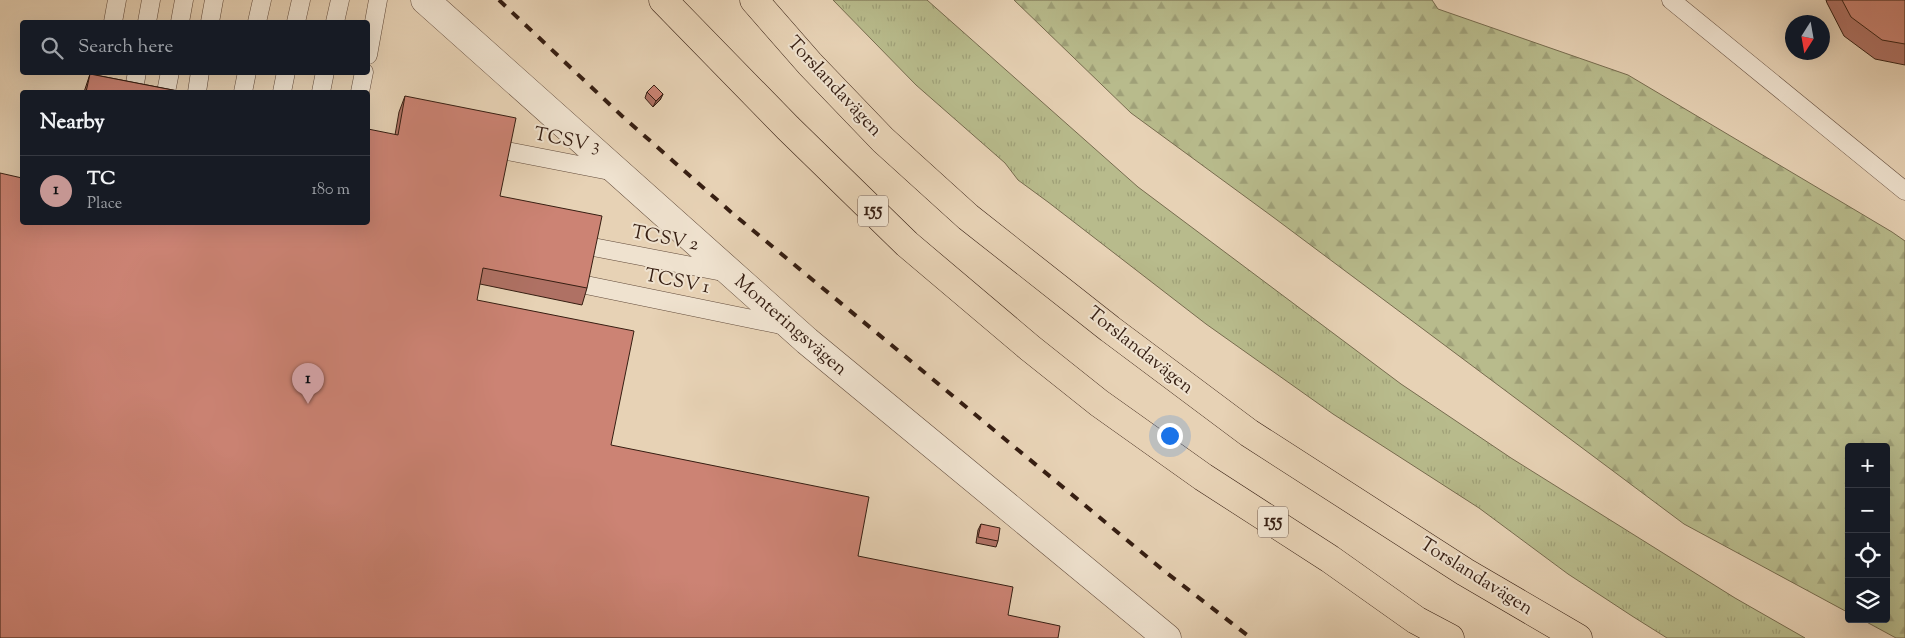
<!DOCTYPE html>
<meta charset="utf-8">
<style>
:root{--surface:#171b24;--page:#242831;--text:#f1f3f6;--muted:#9ea1a6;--line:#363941;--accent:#c59692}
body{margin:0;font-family:"Sorts Mill Goudy",serif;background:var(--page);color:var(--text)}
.controls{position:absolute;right:15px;bottom:15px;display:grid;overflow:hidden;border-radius:5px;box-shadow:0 5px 20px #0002}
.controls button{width:45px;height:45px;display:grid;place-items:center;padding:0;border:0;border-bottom:1px solid var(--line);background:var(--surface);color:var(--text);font:25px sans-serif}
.compass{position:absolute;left:1785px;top:15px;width:45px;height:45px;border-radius:50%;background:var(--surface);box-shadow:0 5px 20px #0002;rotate:191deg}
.you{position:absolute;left:1169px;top:435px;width:18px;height:18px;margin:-12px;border:4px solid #fff;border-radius:50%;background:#1a73e8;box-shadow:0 0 0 8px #1a73e833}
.badge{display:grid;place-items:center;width:32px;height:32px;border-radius:50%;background:var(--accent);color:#111;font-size:16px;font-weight:700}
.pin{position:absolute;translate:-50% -41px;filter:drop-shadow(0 1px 2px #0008)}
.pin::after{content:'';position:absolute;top:26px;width:18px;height:15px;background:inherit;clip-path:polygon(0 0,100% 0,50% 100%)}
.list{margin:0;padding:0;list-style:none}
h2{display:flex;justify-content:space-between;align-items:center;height:65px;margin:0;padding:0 20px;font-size:21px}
h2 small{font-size:16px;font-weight:400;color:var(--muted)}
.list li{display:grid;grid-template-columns:32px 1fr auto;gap:15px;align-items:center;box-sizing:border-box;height:70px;padding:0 20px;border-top:1px solid var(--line)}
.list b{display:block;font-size:19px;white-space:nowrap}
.list p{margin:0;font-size:16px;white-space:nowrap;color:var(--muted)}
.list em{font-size:16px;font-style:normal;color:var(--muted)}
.icon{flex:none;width:28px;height:28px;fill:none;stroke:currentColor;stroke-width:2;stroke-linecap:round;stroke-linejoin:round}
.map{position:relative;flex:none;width:1905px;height:638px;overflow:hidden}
.search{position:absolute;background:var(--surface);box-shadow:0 5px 20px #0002;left:20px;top:20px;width:350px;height:55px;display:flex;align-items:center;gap:12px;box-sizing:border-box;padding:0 18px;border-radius:5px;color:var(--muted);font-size:19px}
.panel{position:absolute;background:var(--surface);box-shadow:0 5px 20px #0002;left:20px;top:90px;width:350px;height:135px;border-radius:5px}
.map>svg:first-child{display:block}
.grass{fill:url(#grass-tufts);stroke:#776c4f}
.forest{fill:url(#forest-firs);stroke:#776c4f}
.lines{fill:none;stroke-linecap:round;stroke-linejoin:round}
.lane-casing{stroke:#624b3b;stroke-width:19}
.street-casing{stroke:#624b3b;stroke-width:29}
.primary-casing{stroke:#361e12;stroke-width:29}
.lane{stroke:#efe2cf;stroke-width:18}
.street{stroke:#efe2cf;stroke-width:28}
.primary{stroke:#e7d2b5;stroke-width:28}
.rail{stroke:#361e12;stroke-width:4;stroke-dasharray:9 9;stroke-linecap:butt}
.wall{fill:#af7164;stroke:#361e12}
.shaded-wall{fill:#8f5c51;stroke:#361e12}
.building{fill:#cc8374;stroke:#361e12}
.labels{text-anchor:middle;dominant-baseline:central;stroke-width:4;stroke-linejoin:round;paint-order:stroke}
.shield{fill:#efe2cf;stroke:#6e594b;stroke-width:1}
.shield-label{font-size:18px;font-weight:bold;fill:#361e12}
.street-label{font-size:19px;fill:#361e12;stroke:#efe2cf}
</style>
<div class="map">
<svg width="1905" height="638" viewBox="0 0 1905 638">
<defs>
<pattern id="grass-tufts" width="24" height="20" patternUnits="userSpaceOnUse" patternTransform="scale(1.25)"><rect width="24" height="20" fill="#b8bb8c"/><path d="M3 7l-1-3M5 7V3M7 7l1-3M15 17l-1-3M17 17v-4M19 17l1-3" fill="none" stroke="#9fa078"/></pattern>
<pattern id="forest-firs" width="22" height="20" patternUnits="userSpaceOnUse" patternTransform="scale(1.25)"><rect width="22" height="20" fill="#b8bb8c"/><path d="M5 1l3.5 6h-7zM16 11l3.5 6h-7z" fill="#9fa078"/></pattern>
</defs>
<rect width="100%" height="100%" fill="#e7d2b5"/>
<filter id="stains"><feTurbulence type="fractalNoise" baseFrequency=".004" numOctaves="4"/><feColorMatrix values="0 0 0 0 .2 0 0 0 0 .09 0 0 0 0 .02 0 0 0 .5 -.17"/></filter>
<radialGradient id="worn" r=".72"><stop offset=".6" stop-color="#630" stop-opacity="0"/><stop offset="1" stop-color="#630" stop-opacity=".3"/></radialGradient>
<!-- grass -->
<path class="grass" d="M833,0H927L1138,187L1401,384L1511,458L1735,598L1805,638H1667L1632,616L1568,574L1479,508L1333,414L1206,324L1048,202L1018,180L1005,163L916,85Z"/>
<!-- forest -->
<path class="forest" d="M1014,0H1432L1438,9L1628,75L1892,232L1905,241V638H1896L1861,619H1886V447H1849V613L1684,524L1273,217L1131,113Z"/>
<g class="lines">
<!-- lane casing -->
<g class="lane-casing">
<path id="lane" d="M1671,0L1905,191
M113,22L117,0
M147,22L151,0
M180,22L184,0
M210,22L214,0
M257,22L262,0
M296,22L301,0
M335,22L340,0
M368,55L378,0
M134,89L137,72
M166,92L170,72
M197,92L200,72
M243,92L247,72
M282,92L286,72
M321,92L325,72
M360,92L364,72
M507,151L615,172
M593,247L728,273
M586,285L786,326"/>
</g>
<!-- street casing -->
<g class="street-casing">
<path id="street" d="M425,0L807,341L1167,638"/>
</g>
<!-- primary casing -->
<g class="primary-casing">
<path id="primary" d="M663,0L788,128L907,244L1030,348L1099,403L1203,477L1330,559L1416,620L1450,638
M754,0L810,64L883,140L968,217L1110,329L1249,433L1465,572L1578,638"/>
</g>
<!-- lane -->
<use href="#lane" class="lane"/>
<!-- street -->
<use href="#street" class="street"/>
<!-- primary -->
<use href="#primary" class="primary"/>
<!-- rail -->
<path class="rail" d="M499,0L622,116L732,213L1163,570L1251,638"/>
</g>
<!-- wall -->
<path class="wall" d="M1826,0H1905V65L1875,59L1844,36L1827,3Z
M90,74L183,92H84Z
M647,92L663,94L660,100L653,107L645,98Z
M405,96L587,288L582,305L480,284L0,638L22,222L395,135L399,112Z
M981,524L998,541L996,547L976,543L978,530Z"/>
<!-- shaded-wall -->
<path class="shaded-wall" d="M663,94L660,100L653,107L656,101Z"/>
<!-- building -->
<path class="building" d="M1842,0H1905V44L1882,40L1851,17Z
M90,74L183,92H86Z
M654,85L663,94L656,101L647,92Z
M405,96L516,118L500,196L602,216L587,288L483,268L477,300L634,331L611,445L869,497L858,556L1013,587L1008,615L1060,626L1058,638H0V173L22,178V222H368V129L398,135Z
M981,524L1000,528L998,541L978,537Z"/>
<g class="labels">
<!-- shield labels -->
<g class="shield">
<rect x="858" y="195.5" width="30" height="31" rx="4"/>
<rect x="1258" y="506.5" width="30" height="31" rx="4"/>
</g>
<g class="shield-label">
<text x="873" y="211">155</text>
<text x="1273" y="522">155</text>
</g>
<!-- street labels -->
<g class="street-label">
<text transform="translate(834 87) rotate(47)">Torslandavägen</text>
<text transform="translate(567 141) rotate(11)">TCSV 3</text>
<text transform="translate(665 239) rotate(11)">TCSV 2</text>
<text transform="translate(677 282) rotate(11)">TCSV 1</text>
<text transform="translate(790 326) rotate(41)">Monteringsvägen</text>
<text transform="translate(1140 351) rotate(38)">Torslandavägen</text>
<text transform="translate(1476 577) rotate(32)">Torslandavägen</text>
</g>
</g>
<rect width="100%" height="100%" filter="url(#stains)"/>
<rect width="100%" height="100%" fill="url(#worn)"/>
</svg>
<div class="controls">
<button>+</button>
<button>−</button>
<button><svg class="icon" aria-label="locate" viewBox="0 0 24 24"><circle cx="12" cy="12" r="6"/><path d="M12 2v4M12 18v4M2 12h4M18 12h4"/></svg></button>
<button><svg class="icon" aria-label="layers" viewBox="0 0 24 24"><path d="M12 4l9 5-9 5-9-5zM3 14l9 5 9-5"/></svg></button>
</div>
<svg class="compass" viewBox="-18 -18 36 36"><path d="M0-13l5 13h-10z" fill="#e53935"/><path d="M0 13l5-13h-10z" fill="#9ea1a6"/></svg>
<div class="you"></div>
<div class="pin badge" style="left:308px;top:404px">1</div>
<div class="search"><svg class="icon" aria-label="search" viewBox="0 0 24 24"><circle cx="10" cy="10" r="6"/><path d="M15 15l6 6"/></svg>Search here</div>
<section class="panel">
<h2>Nearby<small></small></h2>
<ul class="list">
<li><span class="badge">1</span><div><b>TC</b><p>Place</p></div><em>180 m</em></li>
</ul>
</section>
</div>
